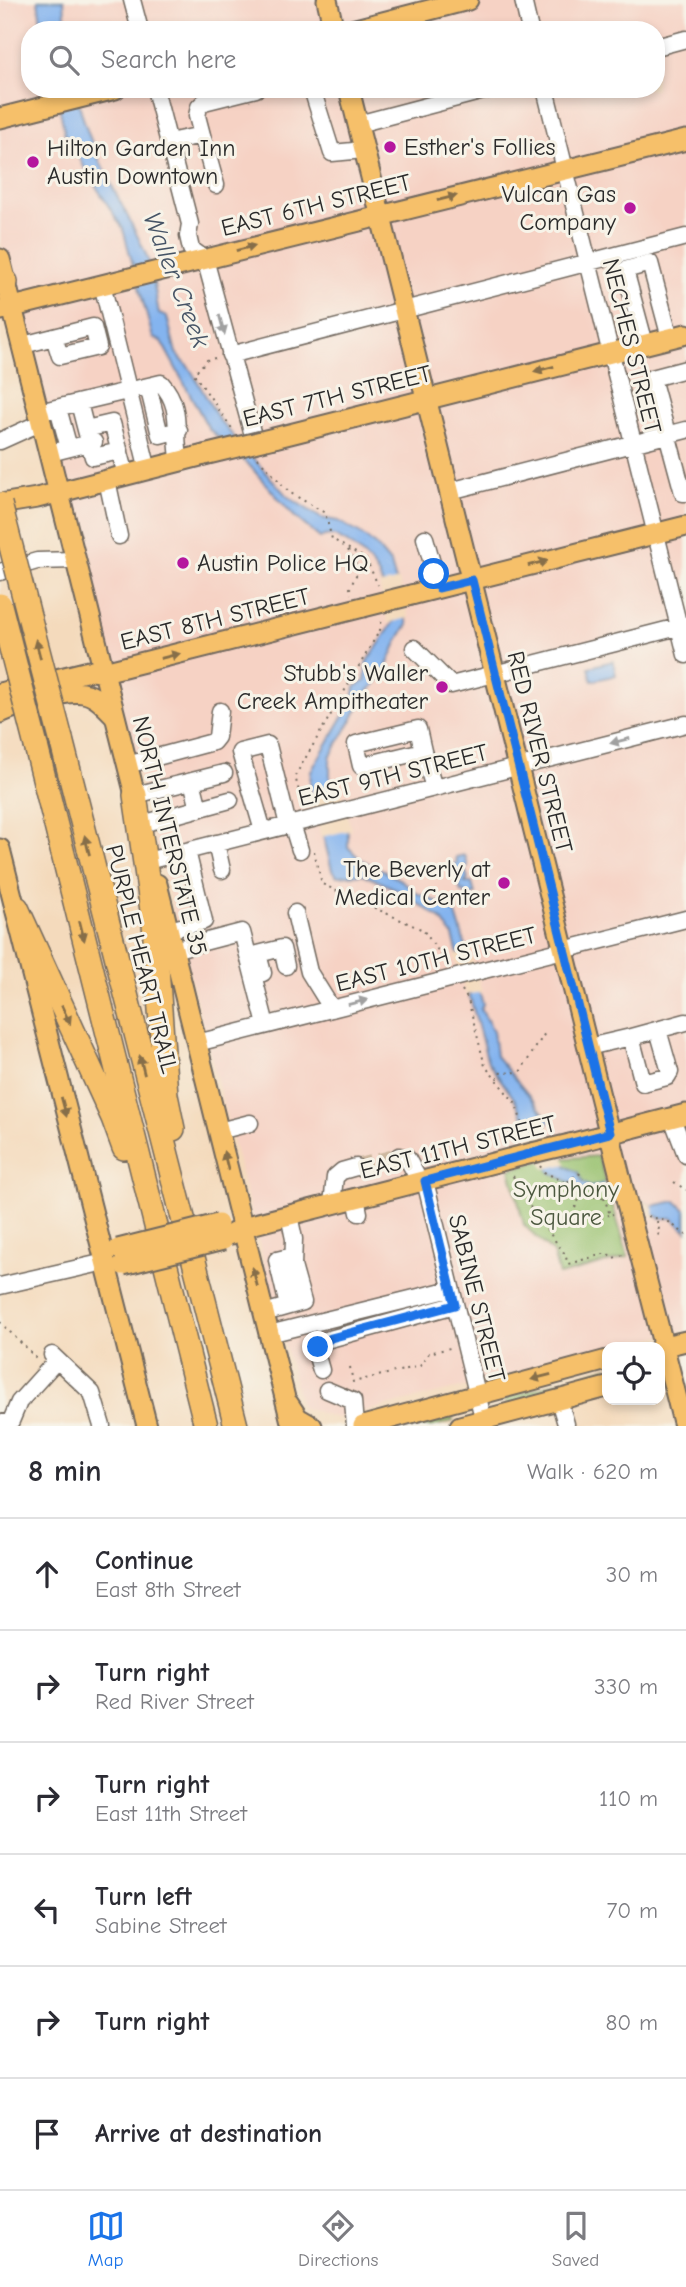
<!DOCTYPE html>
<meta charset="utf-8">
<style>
:root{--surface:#fff;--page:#f7f7f7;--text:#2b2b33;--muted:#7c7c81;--line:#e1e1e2;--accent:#1a73e8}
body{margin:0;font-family:"Comic Neue",sans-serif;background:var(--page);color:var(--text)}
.controls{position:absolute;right:21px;bottom:21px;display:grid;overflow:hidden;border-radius:14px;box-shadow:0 4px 10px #0003}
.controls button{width:63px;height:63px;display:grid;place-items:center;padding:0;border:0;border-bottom:2px solid var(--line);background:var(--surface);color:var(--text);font:35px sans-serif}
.stop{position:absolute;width:21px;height:21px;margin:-16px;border:5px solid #1a73e8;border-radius:50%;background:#fff}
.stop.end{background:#1a73e8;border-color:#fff;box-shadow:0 2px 7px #0008}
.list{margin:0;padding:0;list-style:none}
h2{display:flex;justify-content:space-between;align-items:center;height:91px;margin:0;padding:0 28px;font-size:30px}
h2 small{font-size:23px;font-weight:400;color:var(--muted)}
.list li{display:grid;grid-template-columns:46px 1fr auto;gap:21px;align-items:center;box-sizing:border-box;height:112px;padding:0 28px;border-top:2px solid var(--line)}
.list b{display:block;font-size:26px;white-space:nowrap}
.list p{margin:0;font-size:23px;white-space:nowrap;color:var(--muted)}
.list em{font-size:23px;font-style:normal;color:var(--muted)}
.icon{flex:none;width:38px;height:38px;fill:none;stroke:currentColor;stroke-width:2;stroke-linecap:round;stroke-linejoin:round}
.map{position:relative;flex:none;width:686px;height:1426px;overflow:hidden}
.search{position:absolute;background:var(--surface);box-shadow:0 4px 10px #0003;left:21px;right:21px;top:21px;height:77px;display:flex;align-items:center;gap:18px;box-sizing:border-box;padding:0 24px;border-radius:28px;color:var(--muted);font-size:26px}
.sheet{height:763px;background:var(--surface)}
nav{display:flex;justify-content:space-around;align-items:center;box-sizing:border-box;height:98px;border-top:2px solid var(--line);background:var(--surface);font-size:19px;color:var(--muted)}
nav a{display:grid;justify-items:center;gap:4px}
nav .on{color:var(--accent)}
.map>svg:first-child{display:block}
.built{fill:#f6d2c4;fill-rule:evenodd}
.green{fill:#98c16e;stroke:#62764c;stroke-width:2}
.water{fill:#84b4ef;stroke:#58708d;stroke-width:2}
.pier{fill:#f4dabc}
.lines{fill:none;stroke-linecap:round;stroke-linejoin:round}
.minor-tunnel{stroke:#ccb79f;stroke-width:16;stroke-dasharray:16 8;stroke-linecap:butt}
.minor-casing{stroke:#71685e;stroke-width:19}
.major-casing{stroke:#71685e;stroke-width:23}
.highway-casing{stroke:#71685e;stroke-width:26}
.path{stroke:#71685e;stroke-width:2;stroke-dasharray:2 5;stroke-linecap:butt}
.minor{stroke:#fff;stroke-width:16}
.major{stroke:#f6c06b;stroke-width:19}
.highway{stroke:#f6c06b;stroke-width:23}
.minor-bridge-casing{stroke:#71685e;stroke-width:19;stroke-linecap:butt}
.major-bridge-casing{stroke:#71685e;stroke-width:23;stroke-linecap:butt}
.highway-bridge-casing{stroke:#71685e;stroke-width:26;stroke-linecap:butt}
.path-bridge{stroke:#71685e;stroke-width:2;stroke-dasharray:2 5;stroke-linecap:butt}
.minor-bridge{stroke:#fff;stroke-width:16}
.major-bridge{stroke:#f6c06b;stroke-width:19}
.highway-bridge{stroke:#f6c06b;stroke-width:23}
.oneway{fill:#866e48}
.oneway2{fill:#a0a0a0}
.route{stroke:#1a73e8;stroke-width:9}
.poi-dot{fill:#b5179e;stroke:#f7f3e8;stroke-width:2.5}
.labels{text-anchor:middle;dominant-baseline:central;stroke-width:6;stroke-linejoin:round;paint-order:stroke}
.poi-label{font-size:24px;fill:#2b2b2b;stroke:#f7f3e8;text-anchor:start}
.street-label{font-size:24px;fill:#2b2b2b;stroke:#f7f3e8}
.park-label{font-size:24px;fill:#4c583f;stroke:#f7f3e8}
.water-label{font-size:26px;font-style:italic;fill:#465466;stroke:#f7f3e8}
</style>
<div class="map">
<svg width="686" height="1426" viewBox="0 0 686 1426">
<rect width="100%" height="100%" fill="#f7f3e8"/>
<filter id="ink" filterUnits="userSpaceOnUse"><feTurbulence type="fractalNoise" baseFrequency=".0143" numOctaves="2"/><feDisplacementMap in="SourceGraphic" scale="14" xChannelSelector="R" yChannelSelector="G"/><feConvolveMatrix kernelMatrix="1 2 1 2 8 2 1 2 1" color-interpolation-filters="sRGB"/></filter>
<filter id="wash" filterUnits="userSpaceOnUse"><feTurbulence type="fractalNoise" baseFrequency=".00686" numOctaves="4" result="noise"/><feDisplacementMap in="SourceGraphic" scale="28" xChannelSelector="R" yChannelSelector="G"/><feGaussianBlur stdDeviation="1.57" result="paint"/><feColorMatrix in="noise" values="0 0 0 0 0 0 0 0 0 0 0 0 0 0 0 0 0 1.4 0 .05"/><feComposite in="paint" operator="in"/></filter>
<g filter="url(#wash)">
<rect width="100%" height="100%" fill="#f4dabc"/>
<!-- built -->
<path class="built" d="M0,0H686V1331L607,1347V1350L586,1357L337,1418L301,1407L15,295H12L0,236ZM30,30H656V89H30Z"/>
<!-- green -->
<path class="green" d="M598,1156L628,1257L559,1275L553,1253L524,1225L510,1169L542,1160Z
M607,1367V1375C574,1384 542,1399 508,1405L504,1400L505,1398Z
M450,1407L453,1421L433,1426H386Z"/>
<!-- water -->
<path class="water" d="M38,0H64L66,30H42Z
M56,89H76C86,148 120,196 144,250C153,268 155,293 159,314L167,317L176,353L191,370L219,420L287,496L321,518L338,521L359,533L376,546L391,564L408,625C391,644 390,674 369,690L330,757V778C345,794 349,825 348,847L360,859L401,880L416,893L447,906L456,914L483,1004L481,1009L493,1031L496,1056L550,1121L544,1128L567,1167L578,1172L583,1183L591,1187L603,1183L652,1206L676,1201L686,1211V1231L672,1218H661L605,1193L592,1194L550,1172L515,1100L488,1062L453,936L440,918L396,889L363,874L337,876L332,870L310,784L311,771L353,700L355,687L365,681L366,664L394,621C383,584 381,564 346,542C337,537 330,532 320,538L294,516L249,465L209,429L161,341L153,338L123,229L85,169L71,139L65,135Z
M613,661L616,675L592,681L589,667Z
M465,855L468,866L461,870L466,872L468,879L465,883H472L475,894L466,896L464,891L461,892L454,864L457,863L456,857Z"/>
<!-- pier -->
<path class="pier" d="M399,580L409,618L388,623L379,585Z
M341,788L351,830L321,837L311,795Z
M470,951L482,992L466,995L454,955Z
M550,1126L548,1128L567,1164L545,1169L525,1132Z
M603,1183L652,1205L656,1219L608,1198Z"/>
</g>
<g filter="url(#ink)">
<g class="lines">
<!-- minor-tunnel -->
<path class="minor-tunnel" d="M356,1167L399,1156"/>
<!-- minor casing -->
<g class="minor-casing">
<path id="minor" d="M132,0L140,30
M523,0L530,30
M656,47L686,39
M155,89L190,224L188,236L191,249L205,259L255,443
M312,89L332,153L364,150
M545,89L686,655
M358,124L491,89
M202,135L216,185
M169,142L202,135L197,116L199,107L204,102L256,89
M102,284L148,470
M645,344L625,270L650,263L670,338
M23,345L93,327L98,347L60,356L54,337
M230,355L686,237
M686,369L652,378L683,493H686
M148,386L160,435L179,430
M79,403L93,457L120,451
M58,408L69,448
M39,412L161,383C184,408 173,433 180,462
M86,429L112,423L126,475
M0,441L42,422
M50,453L94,442
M107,480L119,536
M450,491L686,430
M425,538L439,588
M0,572L37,561L76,560
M414,648L451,685L686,625
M423,751L418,729L356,744L361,766L423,751L434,788
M127,765L213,742L217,737L220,711
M192,781L224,773
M135,795L192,781L199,809
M142,824L230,800
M292,824L300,850
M263,831L240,752L268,745L288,825
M216,843L222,870
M151,860L686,724
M295,913L309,972L332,1009
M169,930L204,921L187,851
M173,950L242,932L266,1025
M484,970L686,919
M263,973L258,954L282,948L286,966
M658,1030L670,1072L667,1077L643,1083L631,1037L686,1022
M197,1043L438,982
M588,1047L631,1037
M672,1118L686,1155
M219,1131L250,1123
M399,1156L407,1158L420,1182
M425,1181L485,1426
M356,1198L359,1213
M332,1204L335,1177L342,1171L356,1167
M0,1286L105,1262
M288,1306L277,1260L293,1256
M264,1313L303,1302L293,1266L294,1239L289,1215
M269,1334L451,1289
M52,1355L92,1393L102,1426
M321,1370L316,1353L326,1340L455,1305
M327,1390L353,1401L355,1426
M559,1400L566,1424
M0,1423L11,1421L19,1402L57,1360"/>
</g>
<!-- major casing -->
<g class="major-casing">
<path id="major" d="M327,0L334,30
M352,30L468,0
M349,89L624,1192
M0,118L115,89
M0,259L138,807
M1,310L686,140
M274,438L686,334
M0,504L37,498L204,455
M411,595L686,526
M0,693L89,671L104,672L363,607
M0,713C18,705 64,690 83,693C96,695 106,707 115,716
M0,849L147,1426
M157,884L292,1426
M570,1144L686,1114
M632,1223L684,1426
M232,1234L243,1227L532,1153
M660,1347L686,1341
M288,1403L298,1418L312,1426
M363,1426L607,1360
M460,1426L607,1387"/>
</g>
<!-- highway casing -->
<g class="highway-casing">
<path id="highway" d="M0,276L6,282
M61,739L236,1426
M36,746L206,1426
M135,795L154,924L166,1095L173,1129
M17,908L113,1118L124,1148"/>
</g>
<!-- path -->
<path class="path" d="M215,358L207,360L194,374L233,430
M258,458L289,492L325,513L332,539L366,559L378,585
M348,550L359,569L350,588L351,594
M302,803L295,776L380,630L382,618
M314,851L322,884L423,930L447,963
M462,990L468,1000L485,1066L515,1103L528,1139
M497,1079L499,1073L520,1072L545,1033
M540,1166L544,1172L595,1197L608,1198
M579,1173L583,1179
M513,1176L522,1196L565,1254L568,1264L607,1253L613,1258L623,1255
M674,1182L686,1190
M604,1197L610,1215L613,1214
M575,1208L582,1193
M648,1216L669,1222L686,1235
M601,1217L609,1215
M657,1221L660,1234L657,1235
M0,1322L39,1361
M350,1367L353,1382L420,1366L429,1353L450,1348"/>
<!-- minor -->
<use href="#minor" class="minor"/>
<!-- major -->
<use href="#major" class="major"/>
<!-- highway -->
<use href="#highway" class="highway"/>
<!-- minor-bridge casing -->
<g class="minor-bridge-casing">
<path id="minor-bridge" d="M438,982L484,970"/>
</g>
<!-- major-bridge casing -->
<g class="major-bridge-casing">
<path id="major-bridge" d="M204,455L274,438
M363,607L411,595
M532,1153L570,1144
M624,1192L632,1223
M118,1249L218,1224
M123,1265L223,1240"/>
</g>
<!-- highway-bridge casing -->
<g class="highway-bridge-casing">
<path id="highway-bridge" d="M0,504L61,739
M0,605L36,746"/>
</g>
<!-- path-bridge -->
<path class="path-bridge" d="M562,1186L579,1173"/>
<!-- minor-bridge -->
<use href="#minor-bridge" class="minor-bridge"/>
<!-- major-bridge -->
<use href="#major-bridge" class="major-bridge"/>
<!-- highway-bridge -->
<use href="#highway-bridge" class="highway-bridge"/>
</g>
<!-- one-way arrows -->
<defs><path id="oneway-solid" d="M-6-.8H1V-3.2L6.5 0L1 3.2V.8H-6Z" transform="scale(1.75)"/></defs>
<g class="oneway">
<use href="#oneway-solid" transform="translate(447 198) rotate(-14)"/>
<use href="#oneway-solid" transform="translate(246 248) rotate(-14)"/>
<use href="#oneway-solid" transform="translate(544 369) rotate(166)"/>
<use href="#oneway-solid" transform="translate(538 563) rotate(-14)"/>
<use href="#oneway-solid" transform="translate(38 649) rotate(-104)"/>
<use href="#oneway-solid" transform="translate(170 656) rotate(-14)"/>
<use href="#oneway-solid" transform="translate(87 845) rotate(-104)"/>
<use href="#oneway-solid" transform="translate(82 931) rotate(76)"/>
<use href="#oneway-solid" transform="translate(66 1015) rotate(65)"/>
<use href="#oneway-solid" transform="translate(142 1065) rotate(-104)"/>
<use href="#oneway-solid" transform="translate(64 1107) rotate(75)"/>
<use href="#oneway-solid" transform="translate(226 1161) rotate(-104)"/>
<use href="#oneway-solid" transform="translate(255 1277) rotate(-104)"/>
<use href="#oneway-solid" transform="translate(541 1377) rotate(165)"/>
</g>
<g class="oneway2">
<use href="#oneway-solid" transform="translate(222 325) rotate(75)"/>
<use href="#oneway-solid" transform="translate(620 741) rotate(166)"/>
<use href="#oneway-solid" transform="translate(358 1002) rotate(-14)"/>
</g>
</g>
<g class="lines" filter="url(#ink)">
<!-- route -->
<path class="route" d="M318,1347L331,1338L455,1305L425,1181L610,1133L472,580L439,588L434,574"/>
</g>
<!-- markers -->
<g class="poi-dot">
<circle cx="390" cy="147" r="7"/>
<circle cx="33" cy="162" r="7"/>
<circle cx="630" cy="208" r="7"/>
<circle cx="183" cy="563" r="7"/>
<circle cx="442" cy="687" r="7"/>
<circle cx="504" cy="883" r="7"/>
</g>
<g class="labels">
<!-- poi labels -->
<g class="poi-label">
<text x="404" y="147">Esther's Follies</text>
<text x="47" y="148">Hilton Garden Inn<tspan x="47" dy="28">Austin Downtown</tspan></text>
<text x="616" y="194" text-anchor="end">Vulcan Gas<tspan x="616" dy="28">Company</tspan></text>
<text x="197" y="563">Austin Police HQ</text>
<text x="428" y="673" text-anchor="end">Stubb's Waller<tspan x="428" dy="28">Creek Ampitheater</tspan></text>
<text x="490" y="869" text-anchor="end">The Beverly at<tspan x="490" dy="28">Medical Center</tspan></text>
</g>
<!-- street labels -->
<g class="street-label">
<text transform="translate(316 205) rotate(-14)">EAST 6TH STREET</text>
<text transform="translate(632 346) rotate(76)">NECHES STREET</text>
<text transform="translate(337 396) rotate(-14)">EAST 7TH STREET</text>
<text transform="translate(215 619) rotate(-14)">EAST 8TH STREET</text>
<text transform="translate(540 752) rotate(76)">RED RIVER STREET</text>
<text transform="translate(393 775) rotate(-14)">EAST 9TH STREET</text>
<text transform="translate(170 836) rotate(76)">NORTH INTERSTATE 35</text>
<text transform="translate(142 959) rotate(76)">PURPLE HEART TRAIL</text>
<text transform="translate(436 959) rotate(-14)">EAST 10TH STREET</text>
<text transform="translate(458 1147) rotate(-14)">EAST 11TH STREET</text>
<text transform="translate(477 1298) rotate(76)">SABINE STREET</text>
</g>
<!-- park labels -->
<g class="park-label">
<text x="566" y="1189">Symphony<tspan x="566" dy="28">Square</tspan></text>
</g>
<!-- water labels -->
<g class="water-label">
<text transform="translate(176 280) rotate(69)">Waller Creek</text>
</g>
</g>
</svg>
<div class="controls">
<button><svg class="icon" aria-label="locate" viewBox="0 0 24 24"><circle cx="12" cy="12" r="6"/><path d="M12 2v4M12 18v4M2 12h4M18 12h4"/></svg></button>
</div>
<div class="stop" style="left:434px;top:574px"></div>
<div class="stop end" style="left:318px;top:1347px"></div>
<div class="search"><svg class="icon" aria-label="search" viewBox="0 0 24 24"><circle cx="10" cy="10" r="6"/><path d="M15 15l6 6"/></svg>Search here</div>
</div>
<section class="sheet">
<h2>8 min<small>Walk · 620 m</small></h2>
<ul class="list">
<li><svg class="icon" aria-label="ahead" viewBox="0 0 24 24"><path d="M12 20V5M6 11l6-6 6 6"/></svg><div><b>Continue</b><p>East 8th Street</p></div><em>30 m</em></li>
<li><svg class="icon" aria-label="right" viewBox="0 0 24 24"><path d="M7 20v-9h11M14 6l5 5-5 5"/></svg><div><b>Turn right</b><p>Red River Street</p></div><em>330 m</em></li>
<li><svg class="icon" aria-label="right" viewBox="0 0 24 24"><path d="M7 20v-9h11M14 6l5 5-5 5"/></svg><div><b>Turn right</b><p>East 11th Street</p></div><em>110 m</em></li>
<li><svg class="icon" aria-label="left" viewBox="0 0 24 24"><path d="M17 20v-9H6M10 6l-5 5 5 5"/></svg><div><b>Turn left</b><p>Sabine Street</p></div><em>70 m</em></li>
<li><svg class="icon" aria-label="right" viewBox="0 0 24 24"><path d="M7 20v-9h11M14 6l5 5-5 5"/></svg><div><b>Turn right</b></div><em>80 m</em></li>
<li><svg class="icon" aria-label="arrive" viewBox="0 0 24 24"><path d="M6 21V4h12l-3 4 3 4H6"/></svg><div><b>Arrive at destination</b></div></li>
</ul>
</section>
<nav>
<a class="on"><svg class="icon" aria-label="map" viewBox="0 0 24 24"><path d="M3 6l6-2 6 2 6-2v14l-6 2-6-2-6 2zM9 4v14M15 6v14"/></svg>Map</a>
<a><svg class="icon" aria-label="directions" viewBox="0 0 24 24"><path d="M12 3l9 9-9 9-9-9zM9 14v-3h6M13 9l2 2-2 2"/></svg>Directions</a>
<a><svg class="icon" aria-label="saved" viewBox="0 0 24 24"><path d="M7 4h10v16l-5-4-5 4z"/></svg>Saved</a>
</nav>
